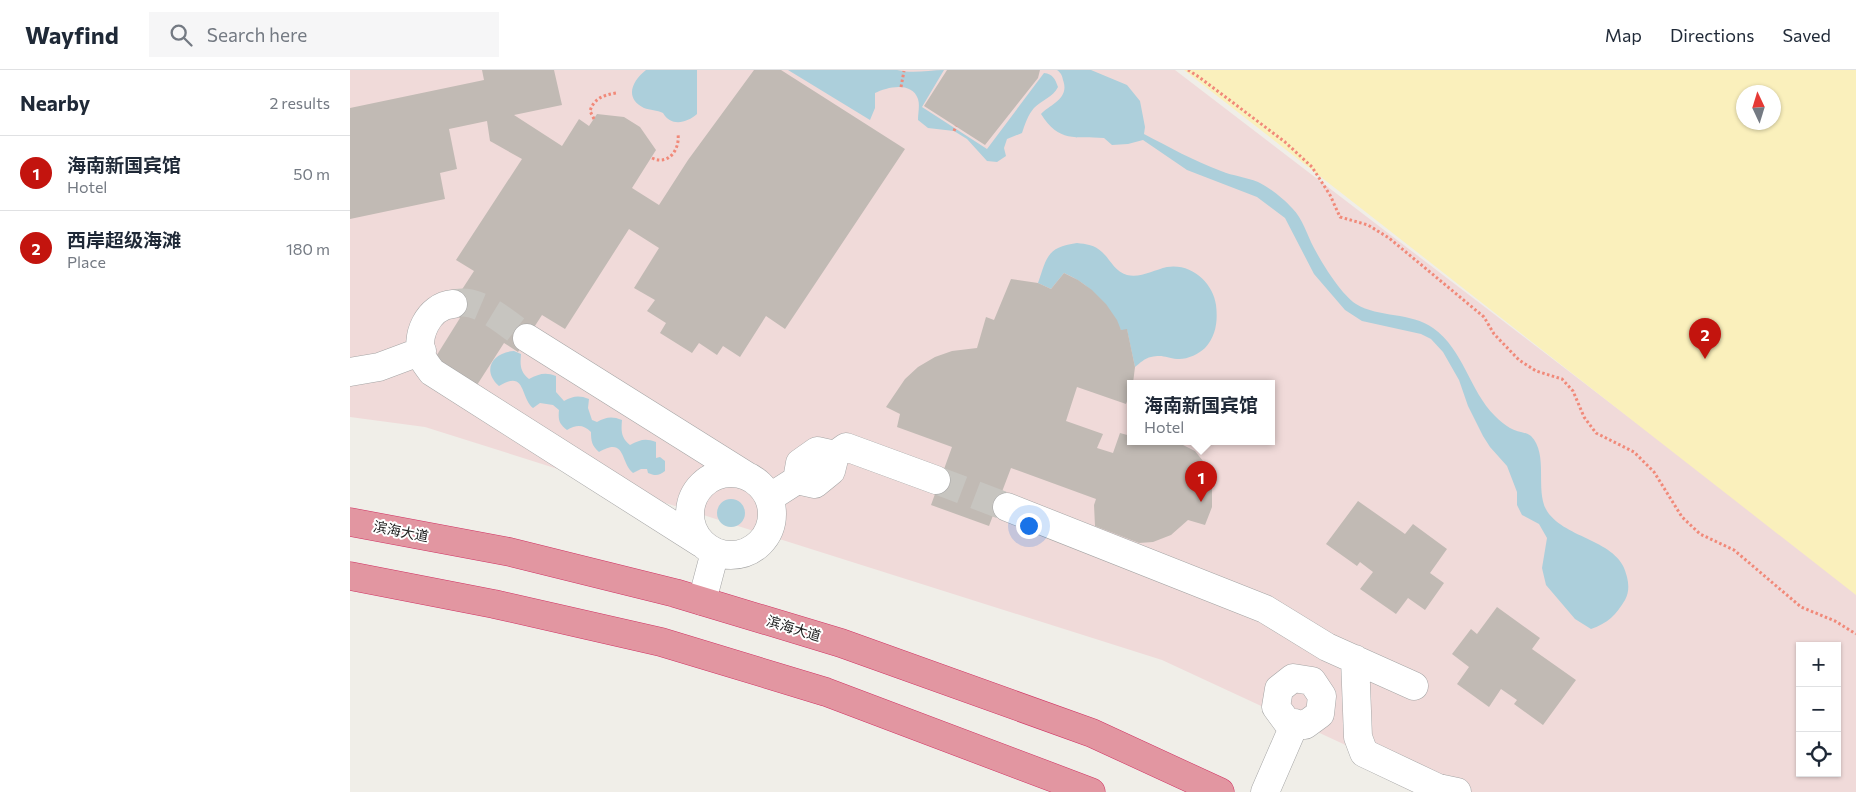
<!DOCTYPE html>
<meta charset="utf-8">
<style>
:root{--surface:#fff;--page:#f6f6f7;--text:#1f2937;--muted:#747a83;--line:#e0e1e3;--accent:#c3140e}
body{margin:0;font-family:Commissioner,"Noto Sans SC",sans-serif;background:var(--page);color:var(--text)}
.controls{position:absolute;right:15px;bottom:15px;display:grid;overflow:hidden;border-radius:0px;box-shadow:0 1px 4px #0004}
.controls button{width:45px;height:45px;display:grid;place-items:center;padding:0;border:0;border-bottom:1px solid var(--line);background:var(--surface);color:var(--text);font:25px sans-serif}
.compass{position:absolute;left:1386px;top:15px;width:45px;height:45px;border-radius:50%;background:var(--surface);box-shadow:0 1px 4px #0004;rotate:356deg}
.you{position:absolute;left:678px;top:455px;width:18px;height:18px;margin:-12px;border:4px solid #fff;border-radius:50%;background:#1a73e8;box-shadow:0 0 0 8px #1a73e833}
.badge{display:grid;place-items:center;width:32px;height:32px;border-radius:50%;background:var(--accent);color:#fff;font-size:16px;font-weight:700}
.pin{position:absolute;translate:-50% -41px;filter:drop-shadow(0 1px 2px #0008)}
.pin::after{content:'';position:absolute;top:26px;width:18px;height:15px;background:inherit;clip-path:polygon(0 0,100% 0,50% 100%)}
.popup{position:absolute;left:777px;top:310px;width:148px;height:65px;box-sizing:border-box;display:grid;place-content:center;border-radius:0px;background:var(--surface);filter:drop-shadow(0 1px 4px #0005);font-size:16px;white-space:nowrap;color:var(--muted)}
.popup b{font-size:19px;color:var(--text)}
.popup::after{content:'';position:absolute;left:50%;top:100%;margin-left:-10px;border:10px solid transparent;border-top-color:var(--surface)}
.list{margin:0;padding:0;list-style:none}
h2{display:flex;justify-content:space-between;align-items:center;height:65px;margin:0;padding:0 20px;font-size:21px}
h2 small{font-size:16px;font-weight:400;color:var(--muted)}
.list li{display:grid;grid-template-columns:32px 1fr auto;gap:15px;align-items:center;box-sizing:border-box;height:75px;padding:0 20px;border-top:1px solid var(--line)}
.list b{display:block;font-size:19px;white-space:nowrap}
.list p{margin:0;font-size:16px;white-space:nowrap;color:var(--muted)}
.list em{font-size:16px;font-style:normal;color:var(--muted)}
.icon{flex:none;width:28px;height:28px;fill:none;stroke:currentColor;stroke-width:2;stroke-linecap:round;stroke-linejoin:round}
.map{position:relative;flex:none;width:1506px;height:722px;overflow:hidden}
header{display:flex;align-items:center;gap:30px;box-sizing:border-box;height:70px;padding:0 25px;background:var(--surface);border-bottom:1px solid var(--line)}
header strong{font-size:24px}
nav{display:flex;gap:28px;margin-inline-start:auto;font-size:18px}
.search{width:350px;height:45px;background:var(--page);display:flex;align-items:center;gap:12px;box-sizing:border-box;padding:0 18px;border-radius:0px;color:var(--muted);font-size:19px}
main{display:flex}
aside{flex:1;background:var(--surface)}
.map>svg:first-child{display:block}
.commercial{fill:#f0dad9;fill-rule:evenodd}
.sand{fill:#faf0bc;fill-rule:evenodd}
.water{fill:#accfdb}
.building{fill:#c1bab4}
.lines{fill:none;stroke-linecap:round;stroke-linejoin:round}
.minor-tunnel{stroke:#c7c5c0;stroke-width:28;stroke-dasharray:28 14;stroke-linecap:butt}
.minor-casing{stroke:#a5a5a5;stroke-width:29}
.highway-casing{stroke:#d03464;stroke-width:29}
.path{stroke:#f18979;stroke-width:3;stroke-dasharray:2.5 2.5;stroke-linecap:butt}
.minor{stroke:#fff;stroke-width:28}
.highway{stroke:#e296a1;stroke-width:28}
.labels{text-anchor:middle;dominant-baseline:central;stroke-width:4;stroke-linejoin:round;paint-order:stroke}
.street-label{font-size:14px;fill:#212121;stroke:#fff}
</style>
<header>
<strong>Wayfind</strong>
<div class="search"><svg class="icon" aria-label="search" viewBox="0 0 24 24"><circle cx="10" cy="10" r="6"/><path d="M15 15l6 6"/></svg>Search here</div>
<nav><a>Map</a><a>Directions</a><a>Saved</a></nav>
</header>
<main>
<aside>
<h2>Nearby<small>2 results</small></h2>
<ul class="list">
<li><span class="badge">1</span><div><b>海南新国宾馆</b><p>Hotel</p></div><em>50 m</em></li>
<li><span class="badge">2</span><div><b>西岸超级海滩</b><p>Place</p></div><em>180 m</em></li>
</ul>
</aside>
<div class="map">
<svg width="1506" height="722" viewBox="0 0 1506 722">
<rect width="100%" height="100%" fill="#f0eee8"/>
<!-- commercial -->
<path class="commercial" d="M0,0H825L1506,521V722H1097L812,590L75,357L0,347ZM781,313H921V371H781ZM1450,576H1487V703H1450Z"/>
<!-- sand -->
<path class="sand" d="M834,0H1506V525ZM1394,22H1424V52H1394Z"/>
<!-- water -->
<path class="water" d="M296,0H347V44C337,53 321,57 313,43C307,40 300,40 294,38C274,28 282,11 296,0Z
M438,0H547C564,4 578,0 594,0L572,37L637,79L694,3C703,4 705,9 708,17C703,27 692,30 684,38C678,45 675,54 672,63L657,69L654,78L656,86L647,92L637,91L617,69L604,61L578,58L568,50C568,43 570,35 568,29C562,11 537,17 525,23V38L520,50Z
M707,0H741L777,15L790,31L795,57L794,64C819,77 844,91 871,101C883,106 896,107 908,112C919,117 934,129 942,138C953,149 957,165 964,178C973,195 991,224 1006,234C1029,248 1061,242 1083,258C1114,280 1119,320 1145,346C1149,350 1155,355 1160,358C1166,362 1176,362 1181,366C1200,385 1183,424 1199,444C1220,470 1271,471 1277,507C1279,515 1279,523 1275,530C1266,545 1258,553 1241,559L1225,549L1196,515L1192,498L1197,468L1189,454L1172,445L1167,435V422L1157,396L1140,377L1133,366L1118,336L1109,310L1093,282L1081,269L1071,264L1012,251L995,240L964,204L935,148L907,127L837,100L793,70L778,74L762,75L754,68C725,66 709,73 691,44C700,34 720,29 713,10C712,5 711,3 707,0Z
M727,173C736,174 745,175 752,182C760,189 765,202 777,205C791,208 804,200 817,197C842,193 863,213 866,235C868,251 866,266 855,278C849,284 836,290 827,289C817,288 813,284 801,287C795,288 790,293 785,297L777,260H771C755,233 743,216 714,203L701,219L688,213C697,187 697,177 727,173Z
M164,281L171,284C170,295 170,302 179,309C189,304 195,302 206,306V322L214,331C223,326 229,325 239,329L238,338L242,350L247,352C256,347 262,346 272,350C271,361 271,368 280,375C290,370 295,368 306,372V388L310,387L315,391V401C309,406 305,406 298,403L297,399H291L283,403C270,392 276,366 249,382C242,376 241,371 241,362C233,354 226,355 217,360C209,354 208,350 209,340L203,335L190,333L183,338C170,327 176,299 149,316C131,300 143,282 164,281Z
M367 443a14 14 0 1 1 28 0a14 14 0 1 1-28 0Z"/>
<!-- building -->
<path class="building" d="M132,0H204L212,35L164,45L212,76L229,49L239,56L247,44L274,47L290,57L306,80L282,118L309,135L338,90L404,0H431L555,79L435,259L416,246L390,287L373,276L367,285L349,273L342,283L310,263L316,253L297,241L305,230L284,218L309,178L279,159L215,259L192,245L168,282L154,273L127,315L85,288L110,248L98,241L124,201L106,190L172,89L140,71L137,51L99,59L107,99L90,103L95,129L0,149V38L134,10Z
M597,0H690L688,8L635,75L574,36Z
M714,203L728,210L742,220L756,234L767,250L771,260L777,259L785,297L783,313H781V321L776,334L727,317L716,351L753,364L747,378L763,383L770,363L781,366V371H825L845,381L857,396L862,413V437L855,455L838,450L821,465L803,472L789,473L745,456L744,435L746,429L661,398L639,456L581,435L602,377L547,357L550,344L536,337L555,309L568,297L585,287L602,281L627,278L636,247L644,250L661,209L688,213L701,219Z
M1008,431L1055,464L1063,454L1097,479L1080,503L1094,513L1075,540L1058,528L1046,544L1010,519L1023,502L1010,492L1007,496L976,474Z
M1147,537L1190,568L1182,579L1226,610L1193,655L1164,634L1167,630L1151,619L1139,637L1107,614L1119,597L1102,584L1121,559L1127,564Z"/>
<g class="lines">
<!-- minor-tunnel -->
<path class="minor-tunnel" d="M103,234C128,226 157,254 177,268
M586,410L657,437"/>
<!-- minor casing -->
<g class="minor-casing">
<path id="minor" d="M103,234C78,236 64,267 73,289C75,293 79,298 82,302L351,473
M177,268L397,406
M0,302L29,297L72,281
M485,385L496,377L586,410
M340 444a41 41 0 1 1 82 0a41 41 0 1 1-82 0Z
M419,428L447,410L465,414L481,401L485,385L467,381L450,393L447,410
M657,437L915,539L977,577L1064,616
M352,531L365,482
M1005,589L1008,667L1014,683L1088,718L1107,722
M943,608L962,611L972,626L970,644L955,655L937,652L926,637L929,619Z
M915,722L945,653"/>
</g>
<!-- highway casing -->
<g class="highway-casing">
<path id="highway" d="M0,452L160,482L325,523L491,573L742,663L870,722
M0,506L144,534L311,572L476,622L741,722"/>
</g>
<!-- path -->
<path class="path" d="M838,0L849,7L935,72L962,97L980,125L990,147L1018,155L1039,168L1134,247L1144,264L1169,290L1186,301L1212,309L1223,321L1234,347L1246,363L1284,382L1304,402L1332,447L1350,464L1384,480L1451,537L1485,551L1506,564
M551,17L554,1
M244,49L240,41C244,28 254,25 266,23
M604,61L606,56
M302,88C319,96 330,79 328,64"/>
<!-- minor -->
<use href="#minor" class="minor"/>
<!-- highway -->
<use href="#highway" class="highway"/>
</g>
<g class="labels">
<!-- street labels -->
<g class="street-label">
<text transform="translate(51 461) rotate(11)">滨海大道</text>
<text transform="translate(444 558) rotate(17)">滨海大道</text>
</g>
</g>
</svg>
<div class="controls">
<button>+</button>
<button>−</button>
<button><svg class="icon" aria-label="locate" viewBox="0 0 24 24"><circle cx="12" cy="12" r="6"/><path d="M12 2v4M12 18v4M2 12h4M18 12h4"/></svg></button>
</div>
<svg class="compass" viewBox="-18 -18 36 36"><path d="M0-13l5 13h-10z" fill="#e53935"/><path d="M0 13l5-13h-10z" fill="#747a83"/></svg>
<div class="you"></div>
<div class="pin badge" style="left:851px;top:432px">1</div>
<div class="popup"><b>海南新国宾馆</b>Hotel</div>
<div class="pin badge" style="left:1355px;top:289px">2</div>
</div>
</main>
